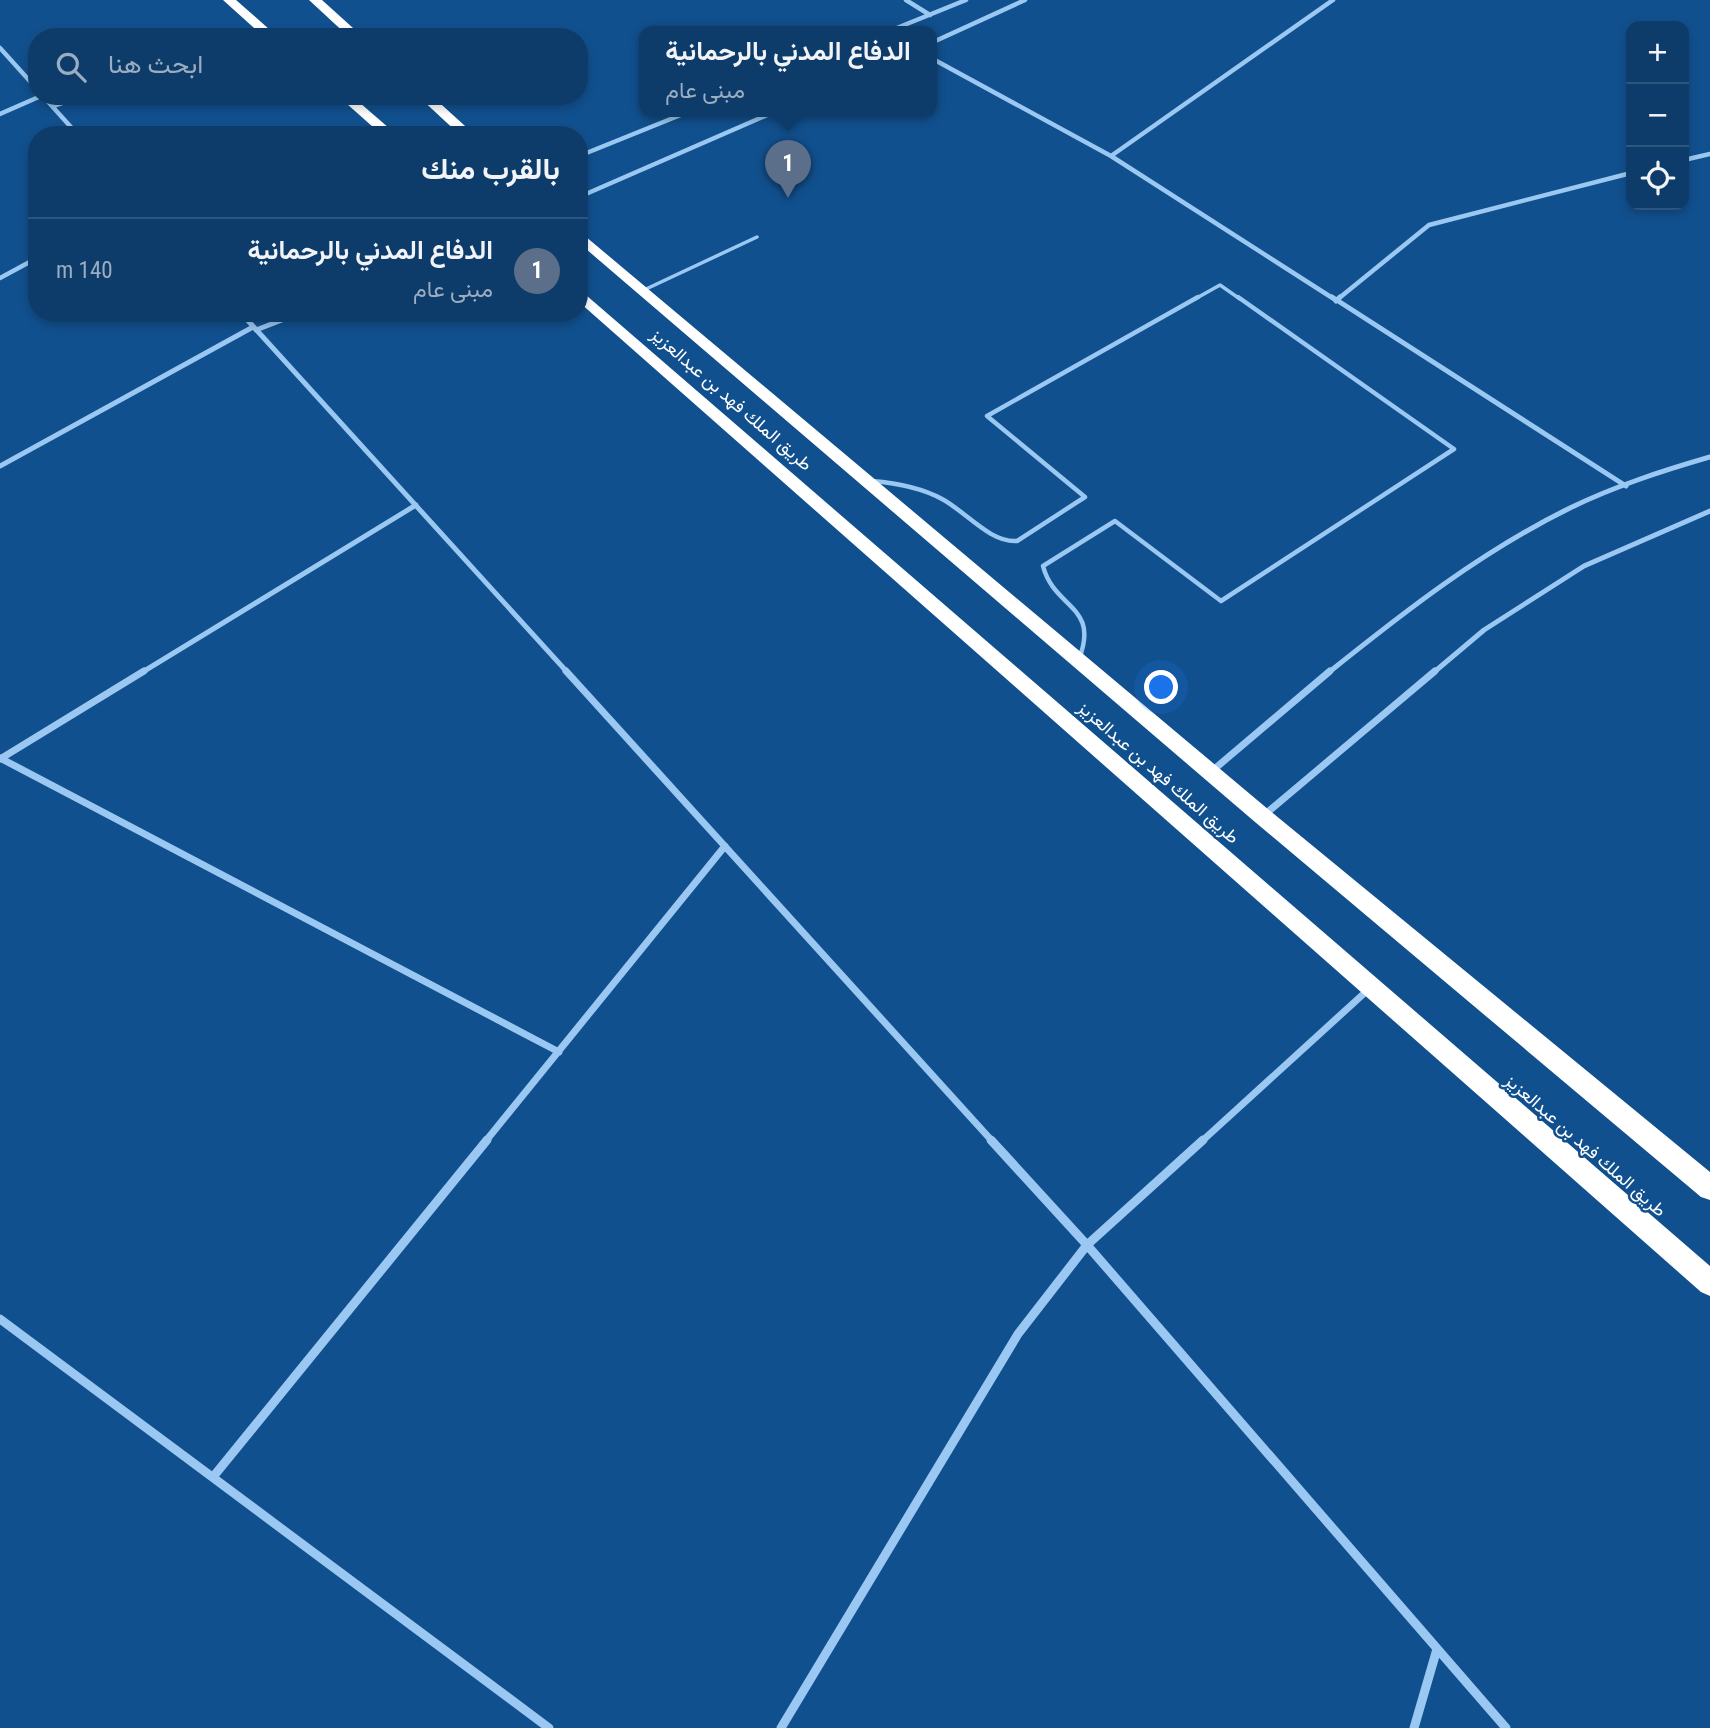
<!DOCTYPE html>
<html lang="ar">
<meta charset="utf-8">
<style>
:root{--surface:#0d3c6a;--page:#164370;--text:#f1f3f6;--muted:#9aadc1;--line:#2d567e;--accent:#95b2f1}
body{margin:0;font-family:"Roboto Condensed",Vazirmatn,sans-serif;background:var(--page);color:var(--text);direction:rtl}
.controls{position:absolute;right:21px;top:21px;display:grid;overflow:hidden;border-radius:14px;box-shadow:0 4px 10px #0003}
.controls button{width:63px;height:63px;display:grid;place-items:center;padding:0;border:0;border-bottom:2px solid var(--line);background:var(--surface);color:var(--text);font:35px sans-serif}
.you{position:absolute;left:1162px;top:688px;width:24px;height:24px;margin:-18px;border:5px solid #fff;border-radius:50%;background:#1a73e8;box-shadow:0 0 0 10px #1a73e833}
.badge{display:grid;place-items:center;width:46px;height:46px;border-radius:50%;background:var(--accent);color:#fff;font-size:23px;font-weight:700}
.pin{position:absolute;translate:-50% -58px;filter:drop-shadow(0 2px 4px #0008)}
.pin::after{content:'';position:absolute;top:37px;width:24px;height:21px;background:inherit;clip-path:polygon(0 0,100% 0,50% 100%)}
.popup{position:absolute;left:639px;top:26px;width:298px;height:91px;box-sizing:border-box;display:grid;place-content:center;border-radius:14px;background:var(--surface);filter:drop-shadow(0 2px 5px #0005);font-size:23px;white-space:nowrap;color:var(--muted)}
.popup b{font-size:26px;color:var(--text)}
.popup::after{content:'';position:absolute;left:50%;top:100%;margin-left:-14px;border:14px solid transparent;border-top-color:var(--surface)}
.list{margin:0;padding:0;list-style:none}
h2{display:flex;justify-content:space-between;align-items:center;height:91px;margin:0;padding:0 28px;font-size:30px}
h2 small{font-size:23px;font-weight:400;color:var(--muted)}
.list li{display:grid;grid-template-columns:46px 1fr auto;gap:21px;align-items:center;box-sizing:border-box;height:105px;padding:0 28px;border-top:2px solid var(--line)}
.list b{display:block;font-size:26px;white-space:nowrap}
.list p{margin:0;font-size:23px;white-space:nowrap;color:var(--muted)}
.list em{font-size:23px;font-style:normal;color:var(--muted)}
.icon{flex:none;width:38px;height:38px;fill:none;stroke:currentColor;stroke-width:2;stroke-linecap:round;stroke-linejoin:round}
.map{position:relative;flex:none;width:1710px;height:1728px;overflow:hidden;direction:ltr}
.search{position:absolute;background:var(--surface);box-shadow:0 4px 10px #0003;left:28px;top:28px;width:560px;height:77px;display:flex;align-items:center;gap:18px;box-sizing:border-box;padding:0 24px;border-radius:28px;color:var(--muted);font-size:26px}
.panel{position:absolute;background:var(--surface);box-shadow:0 4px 10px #0003;left:28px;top:126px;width:560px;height:196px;border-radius:28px;direction:rtl}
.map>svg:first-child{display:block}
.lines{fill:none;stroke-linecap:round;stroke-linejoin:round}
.lane-far1{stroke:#9ac8f2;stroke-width:3.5}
.lane{stroke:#9ac8f2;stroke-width:4.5}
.street-far3{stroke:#9ac8f2;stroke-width:4.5}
.street-far2{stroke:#9ac8f2;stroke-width:5}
.street-far1{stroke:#9ac8f2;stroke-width:7}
.street{stroke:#9ac8f2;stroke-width:9}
.highway{fill:#fff;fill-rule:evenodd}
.labels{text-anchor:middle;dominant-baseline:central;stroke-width:5;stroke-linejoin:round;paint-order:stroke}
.street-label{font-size:18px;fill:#fff;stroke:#11508e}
</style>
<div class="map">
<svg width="1710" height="1728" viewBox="0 0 1710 1728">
<rect width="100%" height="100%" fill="#11508e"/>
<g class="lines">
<!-- lane-far1 -->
<path class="lane-far1" d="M644,290L757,237
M1195,299L1220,285L1240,299"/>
<!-- lane -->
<path class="lane" d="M872,481C896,483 920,487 942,499C965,511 990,543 1017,541L1085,497L987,416L1198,297
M1079,659C1100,605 1054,609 1043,566L1115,521L1221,601L1454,449L1238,297"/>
<!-- street-far3 -->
<path class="street-far3" d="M906,0L930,15
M887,32L966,0
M257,37L268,33
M931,43L1025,0
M0,48L37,89
M931,58L1111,156L1334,299
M43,96L78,135
M53,106L83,96
M0,114L41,96
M579,156L688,112
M1111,156L1333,0
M1684,160L1710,154
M579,197L774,112
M0,278L37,258
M1338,299L1429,225L1631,173"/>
<!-- street-far2 -->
<path class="street-far2" d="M1332,297L1626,486
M1336,301L1340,297
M241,313L568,673
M256,330L300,313
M0,466L253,327
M141,673L416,505
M1328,673C1404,612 1482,551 1570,508C1615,486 1662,471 1710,457
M1433,673L1484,630L1584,566L1710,511"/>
<!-- street-far1 -->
<path class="street-far1" d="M566,671L993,1142
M0,758L559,1052
M0,759L144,671
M1212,771L1330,671
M1263,816L1435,671
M485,1142L725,846
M1201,1142L1370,988"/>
<!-- street -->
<path class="street" d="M991,1140L1087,1245L1506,1728
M0,1319L549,1728
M213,1477L487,1140
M781,1728L1018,1334L1087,1245L1203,1140
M1414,1728L1437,1649"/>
<!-- highway -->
<path class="highway" d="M223,0H236L278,37H264Z
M309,0H322L363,37H349Z
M338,96H352L397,135H382Z
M418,96H432L475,135H460Z
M579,231L1269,810L1710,1172V1200L1701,1197L1255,822L579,243Z
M579,289L1710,1266V1296L1701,1292L579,302Z"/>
</g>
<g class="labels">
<!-- street labels -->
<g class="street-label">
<text transform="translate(732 399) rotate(41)">طريق الملك فهد بن عبدالعزيز</text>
<text transform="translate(1159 772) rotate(41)">طريق الملك فهد بن عبدالعزيز</text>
<text transform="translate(1586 1145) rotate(41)">طريق الملك فهد بن عبدالعزيز</text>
</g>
</g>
</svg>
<div class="controls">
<button>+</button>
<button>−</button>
<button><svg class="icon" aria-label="locate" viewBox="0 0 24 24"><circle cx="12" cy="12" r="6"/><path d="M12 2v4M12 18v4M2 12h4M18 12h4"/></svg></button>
</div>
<div class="you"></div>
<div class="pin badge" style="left:788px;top:198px;background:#5c6f8a">1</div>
<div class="popup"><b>الدفاع المدني بالرحمانية</b>مبنى عام</div>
<div class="search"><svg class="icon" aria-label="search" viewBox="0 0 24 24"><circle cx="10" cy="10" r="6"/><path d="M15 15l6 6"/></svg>ابحث هنا</div>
<section class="panel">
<h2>بالقرب منك<small></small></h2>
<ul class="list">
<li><span class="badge" style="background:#5c6f8a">1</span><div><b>الدفاع المدني بالرحمانية</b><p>مبنى عام</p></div><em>140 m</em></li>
</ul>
</section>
</div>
